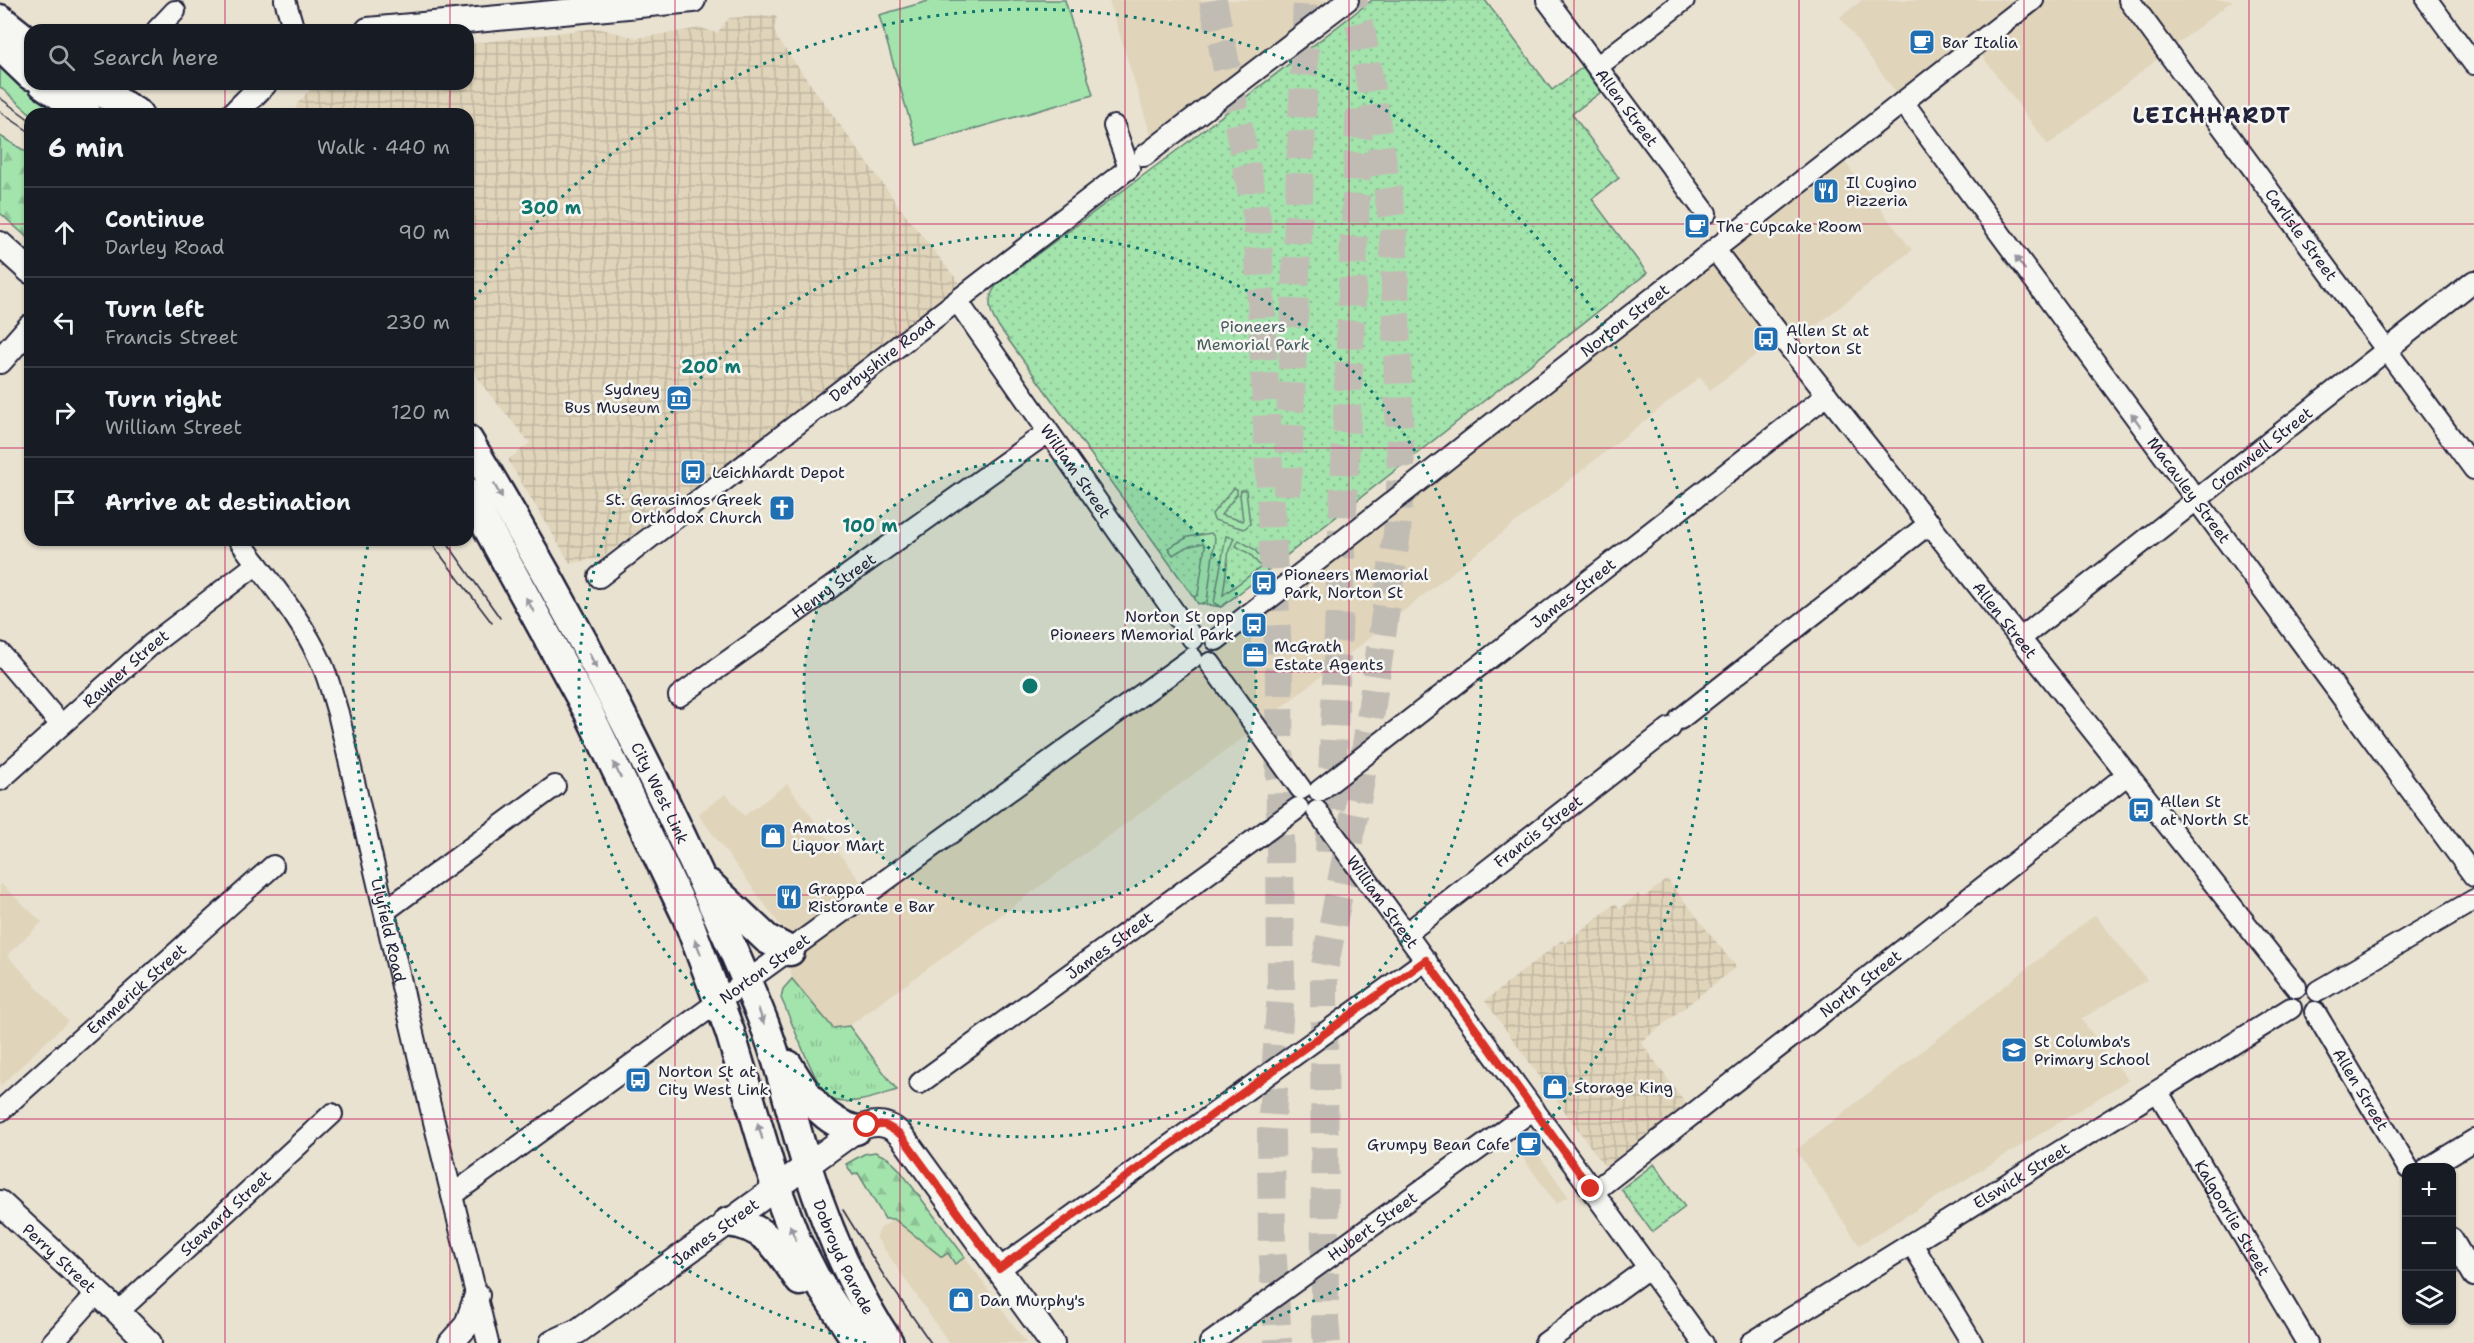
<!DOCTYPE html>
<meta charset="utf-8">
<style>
:root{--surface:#171b24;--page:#20242c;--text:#f1f3f6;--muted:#9ea1a6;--line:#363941}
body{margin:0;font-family:"Shantell Sans",sans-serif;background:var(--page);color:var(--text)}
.controls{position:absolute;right:18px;bottom:18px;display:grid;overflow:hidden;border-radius:12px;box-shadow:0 2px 4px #0004}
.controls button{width:54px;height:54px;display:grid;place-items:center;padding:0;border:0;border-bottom:2px solid var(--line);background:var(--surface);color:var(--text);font:30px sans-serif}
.stop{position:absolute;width:18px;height:18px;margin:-14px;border:4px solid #d93025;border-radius:50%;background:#fff}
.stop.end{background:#d93025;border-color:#fff;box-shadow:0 2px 6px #0008}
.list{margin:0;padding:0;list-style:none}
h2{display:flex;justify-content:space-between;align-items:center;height:78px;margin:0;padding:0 24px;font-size:26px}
h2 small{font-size:20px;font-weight:400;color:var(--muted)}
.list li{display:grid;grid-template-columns:39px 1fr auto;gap:18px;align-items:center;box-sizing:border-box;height:90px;padding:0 24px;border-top:2px solid var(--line)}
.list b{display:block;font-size:22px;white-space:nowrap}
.list p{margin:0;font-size:20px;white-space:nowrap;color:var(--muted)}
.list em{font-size:20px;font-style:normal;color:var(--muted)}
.icon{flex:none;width:33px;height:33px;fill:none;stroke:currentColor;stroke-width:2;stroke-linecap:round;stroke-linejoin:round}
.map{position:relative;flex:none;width:2474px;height:1343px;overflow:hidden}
.search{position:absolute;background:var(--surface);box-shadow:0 2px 4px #0004;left:24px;top:24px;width:450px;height:66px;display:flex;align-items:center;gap:15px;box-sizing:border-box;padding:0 21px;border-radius:18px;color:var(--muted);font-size:22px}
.panel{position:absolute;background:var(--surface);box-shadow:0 2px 4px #0004;left:24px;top:108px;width:450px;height:438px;border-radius:18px}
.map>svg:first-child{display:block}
.built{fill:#e0d4ba}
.industrial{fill:url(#industrial-grid)}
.grass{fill:url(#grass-tufts);stroke:#628274;stroke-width:1.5}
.forest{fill:url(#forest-firs);stroke:#628274;stroke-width:1.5}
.park{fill:url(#park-dots);stroke:#628274;stroke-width:1.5}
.garden{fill:#a3e3ac;stroke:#628274;stroke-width:1.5}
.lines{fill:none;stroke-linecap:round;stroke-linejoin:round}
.highway-tunnel{stroke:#c1bcb3;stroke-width:28;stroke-dasharray:28 14;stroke-linecap:butt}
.minor-casing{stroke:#22223b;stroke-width:24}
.major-casing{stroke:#22223b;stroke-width:28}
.highway-casing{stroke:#22223b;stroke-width:33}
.minor{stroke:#f6f6f2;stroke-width:20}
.major{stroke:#f6f6f2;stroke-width:24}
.highway{stroke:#f6f6f2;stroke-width:28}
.tram{stroke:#22223b;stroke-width:1.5}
.oneway{fill:#9797a0}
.route{stroke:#d93025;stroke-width:8}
.grid{fill:none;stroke:#c2185b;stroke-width:1.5;stroke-opacity:0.55}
.ring{fill:none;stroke:#0f766e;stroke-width:3;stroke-dasharray:3 6}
.labels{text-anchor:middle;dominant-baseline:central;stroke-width:5;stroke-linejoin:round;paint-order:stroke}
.poi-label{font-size:16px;fill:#22223b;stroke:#f6f6f2;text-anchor:start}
.street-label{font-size:16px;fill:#22223b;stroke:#f6f6f2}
.park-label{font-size:16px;fill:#495c5d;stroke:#f6f6f2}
.district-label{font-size:22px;font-weight:bold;letter-spacing:1.5px;fill:#22223b;stroke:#f6f6f2}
.centre{fill:#0f766e;stroke:#f6f6f2;stroke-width:3}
.ring-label{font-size:18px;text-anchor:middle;font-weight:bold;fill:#0f766e;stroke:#f6f6f2;stroke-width:5;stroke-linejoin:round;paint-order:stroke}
</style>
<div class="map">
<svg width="2474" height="1343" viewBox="0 0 2474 1343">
<defs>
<pattern id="industrial-grid" width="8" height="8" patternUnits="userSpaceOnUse" patternTransform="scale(1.5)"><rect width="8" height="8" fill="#e0d4ba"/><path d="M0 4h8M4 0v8" fill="none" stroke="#c0b6a1"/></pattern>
<pattern id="grass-tufts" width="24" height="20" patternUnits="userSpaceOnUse" patternTransform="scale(1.5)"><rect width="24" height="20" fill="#a3e3ac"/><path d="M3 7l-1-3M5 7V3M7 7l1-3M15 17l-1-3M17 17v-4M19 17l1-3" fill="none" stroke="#8cc295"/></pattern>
<pattern id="forest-firs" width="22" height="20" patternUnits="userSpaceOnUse" patternTransform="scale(1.5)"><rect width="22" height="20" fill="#a3e3ac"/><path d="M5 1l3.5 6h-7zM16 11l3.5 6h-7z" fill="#8cc295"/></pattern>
<pattern id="park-dots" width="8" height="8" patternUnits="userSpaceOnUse" patternTransform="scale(1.5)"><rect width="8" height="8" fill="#a3e3ac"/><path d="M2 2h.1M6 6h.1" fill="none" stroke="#8cc295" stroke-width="1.8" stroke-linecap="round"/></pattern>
</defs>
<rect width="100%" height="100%" fill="#e9e2d1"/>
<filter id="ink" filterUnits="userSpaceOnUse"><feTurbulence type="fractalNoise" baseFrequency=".0167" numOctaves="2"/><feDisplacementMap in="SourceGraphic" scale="12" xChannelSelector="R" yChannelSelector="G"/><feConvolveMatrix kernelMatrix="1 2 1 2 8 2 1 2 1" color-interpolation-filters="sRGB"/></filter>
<g filter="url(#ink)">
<!-- built -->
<path class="built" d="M1109,0H1334L1153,142Z
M1862,0H2233L2048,145L1975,46L1903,102L1840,17Z
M1838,153L1912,250L1789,347L1770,344L1710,390L1700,377L1239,741L849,1026L833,1029L792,979L783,929L698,814L726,794L744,816L787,784L869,893L1196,662L1204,664L1214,661L1219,653V647Z
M0,883L42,922L7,955L68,1021L0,1086Z
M2095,915L2147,980L2081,1019L2128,1080L1859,1245L1796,1150Z
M1528,1140L1568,1196L1556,1204L1516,1148Z
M894,1219L942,1257L948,1253L955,1263L965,1257L1026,1343H949L876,1237L881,1228Z"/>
<!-- industrial -->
<path class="industrial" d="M777,15L774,29L777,38L906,216L961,285L602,558L570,563L508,460L530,443L482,385L468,359V114H295L297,104L315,84H468V44L597,28L637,38L701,28L717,33L729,18Z
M1667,879L1736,967L1641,1042L1686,1104L1605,1167L1485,1001L1562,940L1565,943L1616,903L1620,909L1638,894L1642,899Z"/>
<!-- grass -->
<path class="grass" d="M0,64L65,114H31L0,87Z
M792,979L833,1028L849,1026L897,1090C878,1096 853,1106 833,1100C818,1095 790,1016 781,998L783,989Z"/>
<!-- forest -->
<path class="forest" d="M0,136L30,154V240L0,213Z
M875,1152L888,1158L899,1169L965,1257L955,1264L948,1253L942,1257L894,1219H885L858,1173L853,1175L846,1164L864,1154Z"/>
<!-- park -->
<path class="park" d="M1372,0H1485L1552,90L1583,67L1601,92L1572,114L1619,178L1592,199L1647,273L1221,607L1198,603L997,324C988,310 986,294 1000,282L1180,148Z
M1654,1164L1685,1207L1652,1232L1621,1189Z"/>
<!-- garden -->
<path class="garden" d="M932,0H1065L1093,95L917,145L879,15Z
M1234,488L1237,489V494L1221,515L1243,521L1240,495L1241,490H1246L1250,524L1244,529L1214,520L1212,514Z
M1211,533L1215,538L1207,602L1198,604L1194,597L1198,595L1205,546L1203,543L1186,547L1173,555L1168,548L1188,537Z
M1226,536L1234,538L1229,550L1223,595L1261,567L1250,554L1236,546L1239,540L1254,549L1267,565V572L1221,607L1214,603Z"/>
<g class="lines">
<!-- highway-tunnel -->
<path class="highway-tunnel" d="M1213,0L1257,219L1279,677L1281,992L1271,1130L1272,1243L1278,1343
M1287,495L1307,0
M1329,852L1360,101
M1327,1343L1325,1320L1324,970L1361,780L1397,533L1401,474L1393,224L1362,34L1353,0"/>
<!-- minor casing -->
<g class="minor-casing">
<g id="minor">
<path d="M285,0L294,30"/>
<path id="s1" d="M1547,0L1706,213"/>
<path id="s2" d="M2129,0L2474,469"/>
<path d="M2427,0L2474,64"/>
<path d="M157,30L175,11"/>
<path d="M1598,66L1684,0"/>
<path id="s3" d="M1903,102L2474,876"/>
<path d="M1144,156L1348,0"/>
<path id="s4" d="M1715,250L1789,347L2296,987"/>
<path id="s5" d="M958,302L1193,639"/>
<path id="s6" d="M239,540C268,580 302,619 322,664C329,680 333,697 338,713L427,1093L488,1343"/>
<path id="s7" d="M599,577L1129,168L1114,126"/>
<path id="s8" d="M2021,638L2474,281"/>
<path id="s9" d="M1216,640L2033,0"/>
<path d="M0,653L61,725"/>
<path d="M1210,663L1301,789"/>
<path id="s10" d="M679,696L1048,432"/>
<path d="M1680,719L1930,523"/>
<path id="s11" d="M0,780L152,644L257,564"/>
<path id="s12" d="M1319,791L1827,395"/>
<path id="s13" d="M1317,811L1703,1343"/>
<path d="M385,911L555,786"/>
<path id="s14" d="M1407,933L1670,728"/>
<path d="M2318,991L2474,900"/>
<path id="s15" d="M2315,1012L2408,1168"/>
<path id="s16" d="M920,1083L1298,808"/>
<path id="s17" d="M2158,1092L2307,1343"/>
<path id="s18" d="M0,1111L273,866"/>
<path d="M2428,1168L2474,1140"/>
<path id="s19" d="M1593,1192L2128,774"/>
<path id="s20" d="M452,1195L1192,658"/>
<path d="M2452,1239L2474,1276"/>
<path d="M1912,1244L1972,1343"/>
<path d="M999,1269L1426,960"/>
<path id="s21" d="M118,1312L332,1114"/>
<path d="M52,1343L97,1293"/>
<path id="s22" d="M1210,1343L1534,1109"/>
<path d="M1545,1343L1648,1268"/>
<path id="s23" d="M1751,1343L2291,1008"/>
</g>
</g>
<!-- major casing -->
<g class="major-casing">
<g id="major">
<path d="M368,30L693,0"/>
<path d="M234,114L264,84"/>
<path d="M0,244L30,271"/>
<path d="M0,361L30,327"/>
<path id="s24" d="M0,1203L118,1312L149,1343"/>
<path d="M451,1343L467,1325L477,1295"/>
<path id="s25" d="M552,1343L578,1331L856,1130C875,1120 891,1122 904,1139L1052,1343"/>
</g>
</g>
<!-- highway casing -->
<g class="highway-casing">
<g id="highway">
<path d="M0,19L30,43"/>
<path d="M0,46L30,75"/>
<path d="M43,84L87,114"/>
<path d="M89,84L138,114"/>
<path id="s26" d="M468,440C578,622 676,812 758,1008C779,1058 791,1114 807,1166C827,1229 852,1288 889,1343"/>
<path d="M468,492L588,711L687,917L730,1032L776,1187L797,1242L815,1277L858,1343"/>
<path d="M709,884L767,939L790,951"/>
<path d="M788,1065C806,1094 821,1121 856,1130"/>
<path d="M728,1222C767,1226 780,1251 800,1281"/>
</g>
</g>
<!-- minor -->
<use href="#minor" class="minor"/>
<!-- major -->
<use href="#major" class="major"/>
<!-- highway -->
<use href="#highway" class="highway"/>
<!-- tram -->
<path class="tram" d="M0,98L30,120
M0,112L30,132
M429,540L492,623
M445,540L500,618
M843,1210L884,1276L931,1343"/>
</g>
<!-- one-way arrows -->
<defs><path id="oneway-solid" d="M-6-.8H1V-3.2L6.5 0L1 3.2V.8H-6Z" transform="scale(1.5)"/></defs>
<g class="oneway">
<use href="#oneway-solid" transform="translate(2020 263) rotate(-126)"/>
<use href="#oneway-solid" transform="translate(2136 420) rotate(-126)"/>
<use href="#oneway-solid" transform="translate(498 491) rotate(60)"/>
<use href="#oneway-solid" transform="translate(530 605) rotate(-119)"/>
<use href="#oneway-solid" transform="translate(593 661) rotate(63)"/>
<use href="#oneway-solid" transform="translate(617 770) rotate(-116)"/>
<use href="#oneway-solid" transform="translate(698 947) rotate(-111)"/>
<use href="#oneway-solid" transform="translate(761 1016) rotate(71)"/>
<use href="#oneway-solid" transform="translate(760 1131) rotate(-106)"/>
<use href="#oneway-solid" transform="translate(793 1233) rotate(-112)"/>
</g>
</g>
<g class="lines" filter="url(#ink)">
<!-- route -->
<path class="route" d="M867,1125H885L900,1134L999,1269L1426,960L1591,1189"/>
</g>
<!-- grid -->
<path class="grid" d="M225,0V30M450,0V30M675,0V1343M900,0V1343M1125,0V1343M1349,0V1343M1574,0V1343M1799,0V1343M2024,0V1343M2249,0V1343M225,84V114M450,84V114M0,224H30M468,224H2474M0,448H30M468,448H2474M225,540V1343M450,540V1343M0,672H2474M0,895H2474M0,1119H2474"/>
<!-- distance rings -->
<circle cx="1030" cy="686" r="226" fill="#0f766e" fill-opacity=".12"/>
<g class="ring">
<circle cx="1030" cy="686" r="226"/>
<circle cx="1030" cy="686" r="451"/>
<path d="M866 1343A677 677 0 0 1 368 545M469 307A677 677 0 1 1 1194 1343"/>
</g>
<!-- icons -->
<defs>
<g id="cafe-square" transform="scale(1.35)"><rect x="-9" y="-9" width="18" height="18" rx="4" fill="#1f6fb2" stroke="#f6f6f2"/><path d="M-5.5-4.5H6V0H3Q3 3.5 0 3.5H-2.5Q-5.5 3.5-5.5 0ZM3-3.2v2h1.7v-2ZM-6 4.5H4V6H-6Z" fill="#fff"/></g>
<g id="restaurant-square" transform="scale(1.35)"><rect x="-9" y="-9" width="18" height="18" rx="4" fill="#1f6fb2" stroke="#f6f6f2"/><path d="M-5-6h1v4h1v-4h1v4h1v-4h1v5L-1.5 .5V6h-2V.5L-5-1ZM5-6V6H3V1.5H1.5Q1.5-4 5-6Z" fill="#fff"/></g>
<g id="bus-square" transform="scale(1.35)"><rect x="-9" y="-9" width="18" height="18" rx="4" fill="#1f6fb2" stroke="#f6f6f2"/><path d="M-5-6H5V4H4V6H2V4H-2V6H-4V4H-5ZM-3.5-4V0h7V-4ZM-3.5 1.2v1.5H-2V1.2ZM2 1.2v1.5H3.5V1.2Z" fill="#fff"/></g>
<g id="museum-square" transform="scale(1.35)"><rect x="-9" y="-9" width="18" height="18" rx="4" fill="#1f6fb2" stroke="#f6f6f2"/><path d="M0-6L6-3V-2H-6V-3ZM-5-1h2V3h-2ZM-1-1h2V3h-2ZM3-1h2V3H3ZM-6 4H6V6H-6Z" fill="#fff"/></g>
<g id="church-square" transform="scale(1.35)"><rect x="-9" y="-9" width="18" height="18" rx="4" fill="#1f6fb2" stroke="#f6f6f2"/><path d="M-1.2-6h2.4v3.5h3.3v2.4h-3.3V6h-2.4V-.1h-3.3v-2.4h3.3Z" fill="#fff"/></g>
<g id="office-square" transform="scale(1.35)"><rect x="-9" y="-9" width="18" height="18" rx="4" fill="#1f6fb2" stroke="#f6f6f2"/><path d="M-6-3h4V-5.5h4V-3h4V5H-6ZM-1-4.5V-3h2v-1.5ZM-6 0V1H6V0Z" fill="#fff"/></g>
<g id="shop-square" transform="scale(1.35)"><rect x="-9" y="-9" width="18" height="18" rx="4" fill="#1f6fb2" stroke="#f6f6f2"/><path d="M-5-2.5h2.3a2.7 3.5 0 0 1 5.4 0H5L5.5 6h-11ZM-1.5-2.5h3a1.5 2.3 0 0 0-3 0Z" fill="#fff"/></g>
<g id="school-square" transform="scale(1.35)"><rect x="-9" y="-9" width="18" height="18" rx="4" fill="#1f6fb2" stroke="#f6f6f2"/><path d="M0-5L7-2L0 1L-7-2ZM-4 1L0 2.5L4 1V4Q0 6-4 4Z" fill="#fff"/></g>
</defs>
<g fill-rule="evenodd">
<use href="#cafe-square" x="1922" y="42"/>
<use href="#restaurant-square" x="1826" y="191"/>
<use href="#cafe-square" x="1697" y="226"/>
<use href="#bus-square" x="1766" y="339"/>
<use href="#museum-square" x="679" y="398"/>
<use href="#bus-square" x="693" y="472"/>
<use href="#church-square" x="782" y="508"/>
<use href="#bus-square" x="1264" y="583"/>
<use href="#bus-square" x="1254" y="625"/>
<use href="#office-square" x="1255" y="655"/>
<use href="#bus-square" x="2141" y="810"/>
<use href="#shop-square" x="773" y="836"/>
<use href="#restaurant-square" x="789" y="897"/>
<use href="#school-square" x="2014" y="1050"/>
<use href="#bus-square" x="638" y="1080"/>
<use href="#shop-square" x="1555" y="1087"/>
<use href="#cafe-square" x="1529" y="1144"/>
<use href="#shop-square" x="961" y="1300"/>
</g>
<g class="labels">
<!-- poi labels -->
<g class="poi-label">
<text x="1942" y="42">Bar Italia</text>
<text x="1846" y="182">Il Cugino<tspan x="1846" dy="18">Pizzeria</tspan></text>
<text x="1716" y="226">The Cupcake Room</text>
<text x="1786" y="330">Allen St at<tspan x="1786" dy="18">Norton St</tspan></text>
<text x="660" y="389" text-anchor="end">Sydney<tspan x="660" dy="18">Bus Museum</tspan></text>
<text x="712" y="472">Leichhardt Depot</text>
<text x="762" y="499" text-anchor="end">St. Gerasimos Greek<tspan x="762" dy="18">Orthodox Church</tspan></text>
<text x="1284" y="574">Pioneers Memorial<tspan x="1284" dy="18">Park, Norton St</tspan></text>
<text x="1234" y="616" text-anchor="end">Norton St opp<tspan x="1234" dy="18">Pioneers Memorial Park</tspan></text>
<text x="1274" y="646">McGrath<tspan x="1274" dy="18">Estate Agents</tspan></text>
<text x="2160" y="801">Allen St<tspan x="2160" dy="18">at North St</tspan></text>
<text x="792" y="827">Amatos<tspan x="792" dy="18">Liquor Mart</tspan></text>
<text x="808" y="888">Grappa<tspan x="808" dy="18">Ristorante e Bar</tspan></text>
<text x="2034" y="1041">St Columba's<tspan x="2034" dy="18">Primary School</tspan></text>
<text x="658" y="1071">Norton St at<tspan x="658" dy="18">City West Link</tspan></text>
<text x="1574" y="1087">Storage King</text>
<text x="1510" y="1144" text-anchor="end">Grumpy Bean Cafe</text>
<text x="980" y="1300">Dan Murphy's</text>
</g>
<!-- street labels -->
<g class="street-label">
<text stroke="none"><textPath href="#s1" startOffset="134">Allen Street</textPath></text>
<text stroke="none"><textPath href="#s2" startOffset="291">Carlisle Street</textPath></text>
<text stroke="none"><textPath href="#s9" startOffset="519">Norton Street</textPath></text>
<text stroke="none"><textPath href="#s7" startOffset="357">Derbyshire Road</textPath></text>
<text stroke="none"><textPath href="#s8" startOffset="306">Cromwell Street</textPath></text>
<text stroke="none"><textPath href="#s5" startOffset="206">William Street</textPath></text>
<text stroke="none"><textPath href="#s3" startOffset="482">Macauley Street</textPath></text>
<text stroke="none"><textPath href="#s10" startOffset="190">Henry Street</textPath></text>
<text stroke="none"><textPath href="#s12" startOffset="322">James Street</textPath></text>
<text stroke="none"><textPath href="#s4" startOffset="470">Allen Street</textPath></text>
<text stroke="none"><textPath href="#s11" startOffset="168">Rayner Street</textPath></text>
<text stroke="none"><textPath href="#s26" startOffset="402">City West Link</textPath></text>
<text stroke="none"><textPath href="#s14" startOffset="166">Francis Street</textPath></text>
<text stroke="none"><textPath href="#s13" startOffset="112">William Street</textPath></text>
<text stroke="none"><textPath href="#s6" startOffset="424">Lilyfield Road</textPath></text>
<text stroke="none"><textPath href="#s16" startOffset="234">James Street</textPath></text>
<text stroke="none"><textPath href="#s20" startOffset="386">Norton Street</textPath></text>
<text stroke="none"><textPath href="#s19" startOffset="339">North Street</textPath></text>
<text stroke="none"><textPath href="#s18" startOffset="183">Emmerick Street</textPath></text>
<text stroke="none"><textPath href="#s15" startOffset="90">Allen Street</textPath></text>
<text stroke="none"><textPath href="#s23" startOffset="318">Elswick Street</textPath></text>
<text stroke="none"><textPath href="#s21" startOffset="146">Steward Street</textPath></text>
<text stroke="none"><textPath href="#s17" startOffset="146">Kalgoorlie Street</textPath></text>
<text stroke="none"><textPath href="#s22" startOffset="200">Hubert Street</textPath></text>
<text stroke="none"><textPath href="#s25" startOffset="198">James Street</textPath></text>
<text stroke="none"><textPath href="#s26" startOffset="902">Dobroyd Parade</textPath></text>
<text stroke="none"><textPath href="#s24" startOffset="81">Perry Street</textPath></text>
</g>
<!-- park labels -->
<g class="park-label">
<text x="1253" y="326">Pioneers<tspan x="1253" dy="18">Memorial Park</tspan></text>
</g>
<!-- district labels -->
<g class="district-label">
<text x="2212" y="115">LEICHHARDT</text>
</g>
</g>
<circle cx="1030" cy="686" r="9" class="centre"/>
<g class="ring-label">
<text x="551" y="214">300 m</text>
<text x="711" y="373">200 m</text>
<text x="870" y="532">100 m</text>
</g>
</svg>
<div class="controls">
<button>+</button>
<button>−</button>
<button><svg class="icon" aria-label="layers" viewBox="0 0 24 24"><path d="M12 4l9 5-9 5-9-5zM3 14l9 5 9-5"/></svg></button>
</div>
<div class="stop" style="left:867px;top:1125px"></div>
<div class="stop end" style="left:1591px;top:1189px"></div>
<div class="search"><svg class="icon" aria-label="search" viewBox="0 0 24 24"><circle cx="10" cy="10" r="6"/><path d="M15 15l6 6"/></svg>Search here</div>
<section class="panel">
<h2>6 min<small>Walk · 440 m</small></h2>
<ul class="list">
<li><svg class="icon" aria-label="ahead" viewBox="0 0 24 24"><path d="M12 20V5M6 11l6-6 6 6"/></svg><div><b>Continue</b><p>Darley Road</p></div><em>90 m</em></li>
<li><svg class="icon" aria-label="left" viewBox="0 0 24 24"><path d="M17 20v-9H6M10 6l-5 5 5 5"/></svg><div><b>Turn left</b><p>Francis Street</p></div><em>230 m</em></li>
<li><svg class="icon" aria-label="right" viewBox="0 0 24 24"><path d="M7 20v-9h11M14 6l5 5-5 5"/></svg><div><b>Turn right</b><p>William Street</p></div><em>120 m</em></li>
<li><svg class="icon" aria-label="arrive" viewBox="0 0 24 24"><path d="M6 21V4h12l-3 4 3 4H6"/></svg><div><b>Arrive at destination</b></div></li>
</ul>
</section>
</div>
